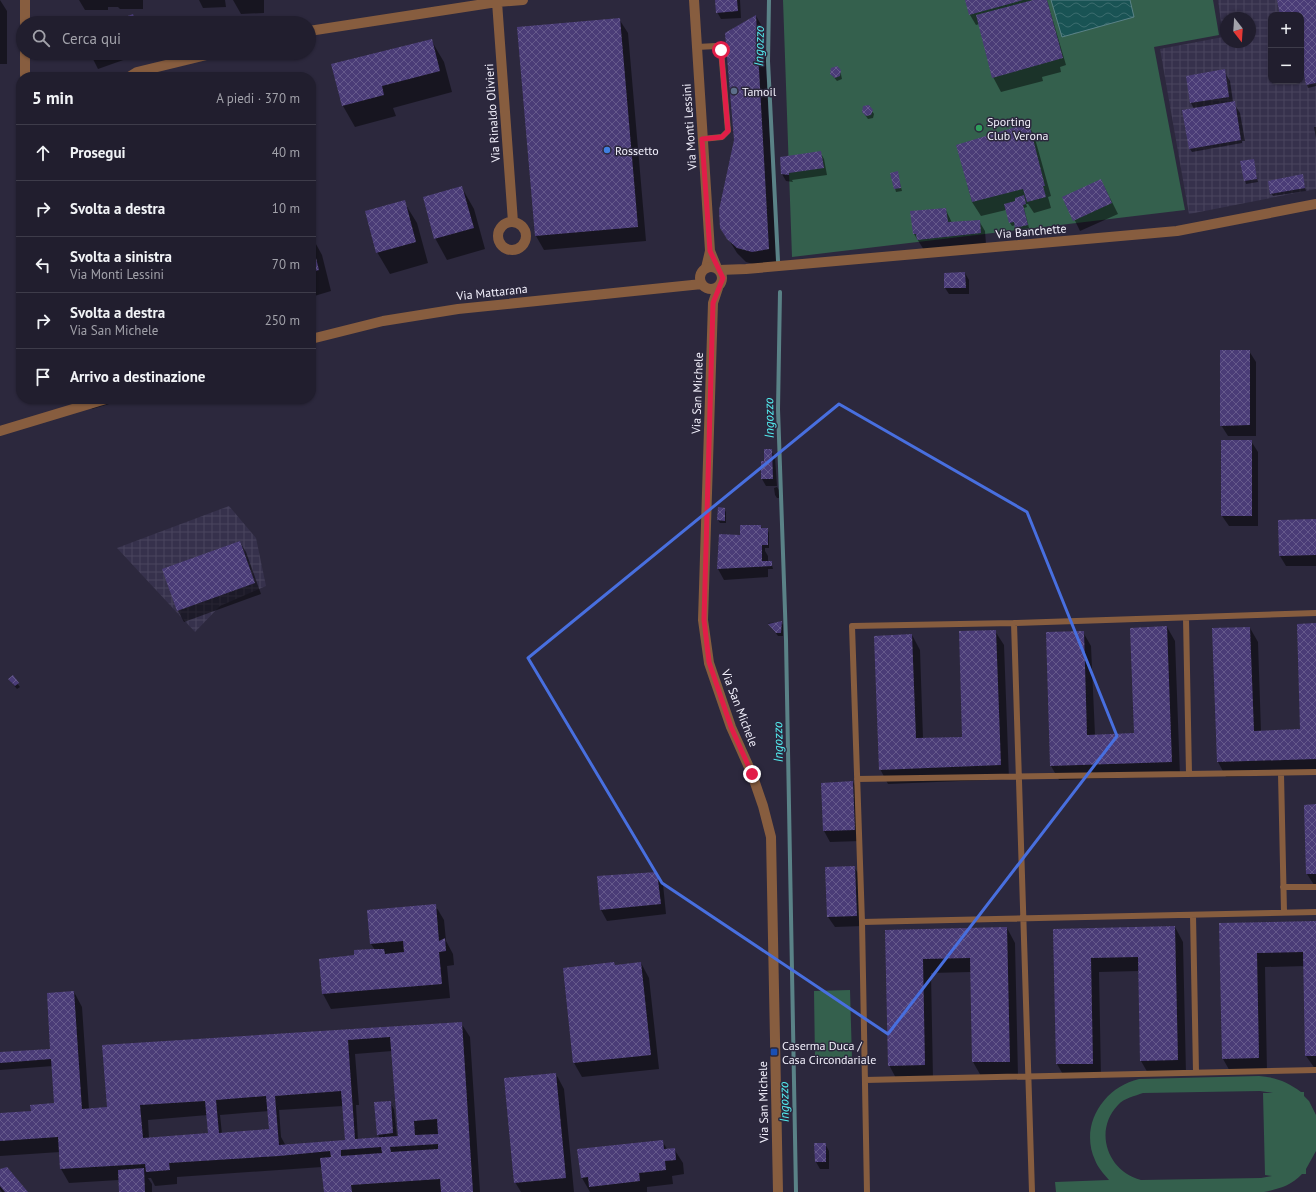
<!DOCTYPE html>
<html lang="it">
<meta charset="utf-8">
<style>
:root{--surface:#211e2e;--page:#292736;--text:#f1f3f6;--muted:#a2a2aa;--line:#3e3c4a}
body{margin:0;font-family:"PT Sans",sans-serif;background:var(--page);color:var(--text)}
.controls{position:absolute;right:12px;top:12px;display:grid;overflow:hidden;border-radius:8px;box-shadow:0 1px 3px #0004}
.controls button{width:36px;height:36px;display:grid;place-items:center;padding:0;border:0;border-bottom:1px solid var(--line);background:var(--surface);color:var(--text);font:20px sans-serif}
.compass{position:absolute;left:1220px;top:12px;width:36px;height:36px;border-radius:50%;background:var(--surface);box-shadow:0 1px 3px #0004;rotate:163deg}
.stop{position:absolute;width:12px;height:12px;margin:-9px;border:3px solid #e11d48;border-radius:50%;background:#fff}
.stop.end{background:#e11d48;border-color:#fff;box-shadow:0 1px 4px #0008}
.list{margin:0;padding:0;list-style:none}
h2{display:flex;justify-content:space-between;align-items:center;height:52px;margin:0;padding:0 16px;font-size:17px}
h2 small{font-size:13px;font-weight:400;color:var(--muted)}
.list li{display:grid;grid-template-columns:26px 1fr auto;gap:12px;align-items:center;box-sizing:border-box;height:56px;padding:0 16px;border-top:1px solid var(--line)}
.list b{display:block;font-size:15px;white-space:nowrap}
.list p{margin:0;font-size:13px;white-space:nowrap;color:var(--muted)}
.list em{font-size:13px;font-style:normal;color:var(--muted)}
.icon{flex:none;width:22px;height:22px;fill:none;stroke:currentColor;stroke-width:2;stroke-linecap:round;stroke-linejoin:round}
.map{position:relative;flex:none;width:1316px;height:1192px;overflow:hidden}
.search{position:absolute;background:var(--surface);box-shadow:0 1px 3px #0004;left:16px;top:16px;width:300px;height:44px;display:flex;align-items:center;gap:10px;box-sizing:border-box;padding:0 14px;border-radius:22px;color:var(--muted);font-size:15px}
.panel{position:absolute;background:var(--surface);box-shadow:0 1px 3px #0004;left:16px;top:72px;width:300px;height:332px;border-radius:16px}
.map>svg:first-child{display:block}
.industrial{fill:url(#industrial-grid);fill-rule:evenodd}
.pitch{fill:#34604d;fill-rule:evenodd}
.water{fill:url(#water-waves);stroke:#5a8287}
.shadow{fill:#0007;fill-rule:evenodd}
.lines{fill:none;stroke-linecap:round;stroke-linejoin:round}
.stream{stroke:#5a8287;stroke-width:4}
.building{fill:url(#building-cross-hatch);fill-rule:evenodd}
.service{stroke:#875d3f;stroke-width:6}
.minor{stroke:#875d3f;stroke-width:10}
.tertiary{stroke:#875d3f;stroke-width:10}
.route{stroke:#e11d48;stroke-width:5}
.marked{fill:none;stroke:#486fdf;stroke-width:3;stroke-linejoin:round}
.service-dot{fill:#5c6f8a;stroke:#2c283d;stroke-width:1.5}
.leisure-dot{fill:#2e9e5b;stroke:#2c283d;stroke-width:1.5}
.shop-dot{fill:#3f7fe0;stroke:#2c283d;stroke-width:1.5}
.transit-dot{fill:#1a4fb4;stroke:#2c283d;stroke-width:1.5}
.labels{text-anchor:middle;dominant-baseline:central;stroke-width:3;stroke-linejoin:round;paint-order:stroke}
.poi-label{font-size:12px;fill:#f3f1fd;stroke:#2c283d;text-anchor:start}
.street-label{font-size:12px;fill:#f3f1fd;stroke:#2c283d}
.water-label{font-size:13px;font-style:italic;fill:#53edf0;stroke:#2c283d}
</style>
<div class="map">
<svg width="1316" height="1192" viewBox="0 0 1316 1192">
<defs>
<pattern id="industrial-grid" width="8" height="8" patternUnits="userSpaceOnUse"><rect width="8" height="8" fill="#36314c"/><path d="M0 4h8M4 0v8" fill="none" stroke="#4a455e"/></pattern>
<pattern id="water-waves" width="16" height="10" patternUnits="userSpaceOnUse"><rect width="16" height="10" fill="#195354"/><path d="M0 5q4-4 8 0t8 0" fill="none" stroke="#3b6c6e"/></pattern>
<pattern id="building-cross-hatch" width="8" height="8" patternUnits="userSpaceOnUse"><rect width="8" height="8" fill="#4a3c77"/><path d="M0 0l8 8M0 8l8-8" fill="none" stroke="#65598b"/></pattern>
</defs>
<rect width="100%" height="100%" fill="#2c283d"/>
<!-- industrial -->
<path class="industrial" d="M1218,0H1316V189L1189,214L1160,49L1223,37ZM1271,15H1301V81H1271ZM1226,18H1250V42H1226Z
M229,506L256,538L266,586L220,606L195,632L117,548Z"/>
<!-- pitch -->
<path class="pitch" d="M783,0H1213L1219,35L1154,47L1185,210L792,257Z
M850,990L852,1059L815,1060L814,991Z
M1259,1076C1275,1077 1288,1082 1301,1092H1304V1096L1309,1101L1316,1115V1151L1306,1169V1174H1302C1291,1186 1278,1189 1264,1192H1056L1055,1182L1109,1180C1104,1174 1098,1168 1095,1160C1079,1125 1104,1087 1139,1079ZM1260,1091L1273,1093H1263L1265,1175L1272,1176L1261,1178L1141,1180C1108,1172 1093,1131 1118,1105C1124,1098 1135,1096 1143,1093Z"/>
<!-- water -->
<path class="water" d="M1051,0H1130L1134,17L1062,37Z"/>
<!-- shadow -->
<path class="shadow" d="M0,0L7,11V64H0Z
M79,0H143V9H120L118,7H108V10H85Z
M199,0H264V13L241,14L233,0H225L226,7L203,8Z
M716,0H740L741,18L721,19L717,12Z
M966,0H1047L1066,65L1060,67L1061,72L1042,77L1043,81L1001,92L993,77L979,24L976,25L970,15Z
M1278,0H1316V86L1308,88L1307,85L1301,54V15H1281Z
M756,16L764,30L777,264L760,266L746,262L737,253L721,227Z
M619,19L628,33L646,241L544,250L536,236Z
M431,40L444,62L452,92L393,108L396,116L355,127L343,106L332,65Z
M90,53H143L98,69Z
M840,70L842,79L837,81L831,74Z
M1224,71L1230,81L1233,102L1240,113L1245,141H1242V143L1192,152L1190,149L1194,109L1191,103L1187,76Z
M872,111L874,114L873,118L868,119L863,112Z
M1028,124L1034,135L1051,196L1048,197L1051,208L1034,213L1028,204H1026L1027,207L1024,208L1029,228L1018,231L1016,225L1012,226L1010,223L1006,210L981,216L972,202L957,146Z
M1314,127H1316V139Z
M820,152L824,159L827,175L792,180L793,182L786,181L782,174L781,158Z
M1253,160L1258,182L1246,184L1245,180Z
M897,172L902,191L896,192L891,173Z
M1302,176L1306,191L1273,196L1271,193Z
M1101,180L1118,214L1080,231L1064,198Z
M462,188L474,209L485,249L447,260L435,238Z
M404,202L417,223L428,263L390,274L377,252Z
M946,210L952,223L979,221L985,231L986,244L924,250L914,234L912,212Z
M311,235L322,255L331,291L311,297Z
M965,273L969,280V294H949L945,288Z
M1249,351L1256,362V436H1228L1221,425Z
M86,399H126L92,409Z
M1251,441L1258,452V526H1229L1222,516Z
M771,450L775,457L777,486H766L762,479L765,462Z
M777,487L779,490V498H777L775,495L774,488Z
M724,509L726,512V523H720L718,520Z
M1316,520V566H1286L1280,556Z
M760,526L763,529H767L769,533V548H765V551L768,556V562H771L773,569H768V577L724,580L718,569L720,535L740,536Z
M240,542L246,552L261,594L184,622L178,611L163,569Z
M781,622L783,625V636H778L768,623Z
M1316,624V773L1226,777L1218,762L1213,629L1250,628L1258,642L1261,732L1301,730Z
M1167,627L1175,641L1180,776L1059,780L1051,766L1083,632L1091,646L1095,735L1135,734Z
M995,631L1004,645L1009,779L888,784L880,769L912,635L920,650L923,739L963,738Z
M12,677L20,687L17,689L11,682Z
M853,782L859,793L861,841L830,842L824,831L822,784Z
M1316,805V888L1307,874Z
M854,867L861,878L863,926L835,927L828,917Z
M657,873L663,884L666,914L607,921L601,910L598,877Z
M435,905L444,920L446,941L453,954L454,965L447,966L450,998L331,1009L323,994L320,960L355,956L375,950L371,944Z
M1316,922V1070L1306,1056L1305,966L1265,967L1267,1072L1231,1073L1223,1059L1220,924Z
M1175,927L1183,942L1186,1074L1149,1075L1141,1061L1139,971L1099,972L1101,1078H1065L1057,1064L1054,930Z
M1007,928L1015,943L1018,1076H981L973,1062L971,972L931,973L933,1079L897,1080L889,1065L886,931Z
M641,963L649,978L659,1069L582,1077L574,1063L564,969Z
M74,992L82,1007L89,1109L108,1108L103,1046L461,1023L470,1037L480,1192H325L322,1167L177,1177V1184L155,1186L151,1178H148L152,1184V1192H120L119,1180L69,1183L61,1169L60,1152L0,1156V1114L30,1112L56,1108L53,1066L0,1070V1053L50,1050ZM392,1051L399,1137H397L394,1109L390,1102L378,1134L380,1139L358,1140L356,1105H359L355,1054ZM343,1106L347,1141L286,1146L281,1137L279,1110ZM269,1111L270,1130L222,1134L220,1115ZM208,1115L209,1134L149,1138L148,1120Z
M556,1074L564,1089L574,1192H521L515,1182Z
M662,1141L667,1149H674L683,1163L684,1174L672,1176L673,1184L647,1187V1192H590L582,1178Z
M815,1144H825L829,1151V1169H820L816,1162Z
M0,1170L27,1192H2L0,1189Z"/>
<g class="lines">
<!-- stream -->
<path class="stream" d="M769,0L768,61L778,261
M780,292L778,409L786,640L796,1192"/>
</g>
<!-- building -->
<path class="building" d="M715,0H737L738,11L716,13Z
M965,0H1023L969,15Z
M1033,0H1047L1063,58L992,78L976,15Z
M1277,0H1316V83L1306,85L1301,59V15H1280Z
M133,14L136,23H110Z
M756,15L769,249L752,252L737,248L727,239L720,228L719,210L734,140L725,33Z
M620,18L638,227L535,236L517,27Z
M432,39L440,71L382,86L384,95L342,106L331,64Z
M89,53H107L91,59Z
M837,66L841,70L840,76L835,78L830,74L831,68Z
M1225,69L1229,97L1190,103L1186,76Z
M1235,101L1241,140L1189,149L1182,110Z
M869,105L873,110L871,115L866,116L862,112L863,106Z
M1029,123L1045,186H1043L1046,197L1027,202L1023,189L972,202L956,145Z
M821,151L824,168L789,173V175L781,174L780,157Z
M1254,159L1257,179L1244,181L1240,161Z
M898,171L901,188L894,189L890,173Z
M1303,174L1305,188L1270,194L1268,181Z
M1101,179L1112,203L1073,221L1062,197Z
M462,186L474,228L434,239L423,197Z
M1024,195L1026,204L1023,205L1028,225L1015,228L1014,222L1009,223L1004,204L1015,201V198Z
M405,200L416,242L376,253L365,211Z
M946,208L948,222L980,220L981,233L917,240L916,234H913L910,211Z
M311,238L319,270L311,272Z
M965,272L966,288H944V273Z
M1220,350H1250V425L1220,426Z
M1221,440H1252V516H1221Z
M764,449H772L773,479H761V461H764Z
M718,507L725,508V521L717,520Z
M1316,519V555L1279,556L1278,520Z
M740,525H761V528H768V545H762V561H772V566L717,569L719,534L740,535Z
M240,541L255,583L177,611L162,569Z
M782,621L781,633H776L768,624Z
M1316,623V759L1217,762L1212,628L1250,627L1254,731L1300,729L1297,624Z
M1167,626L1172,762L1050,766L1046,632L1084,631L1087,735L1134,733L1130,628Z
M996,630L1001,765L879,770L874,636L912,634L916,738L962,737L959,631Z
M13,675L19,683L15,686L8,679Z
M853,781L855,830L823,831L821,783Z
M1316,804V874H1306L1304,805Z
M855,866L857,916L827,917L825,867Z
M657,872L661,904L600,910L597,876Z
M436,904L439,941L445,938L446,951L439,952L442,984L322,994L319,959L354,955V950L372,949H384L385,954L404,952L403,941L370,944L367,910Z
M1316,921V1056H1305L1303,952L1257,953L1259,1058L1222,1059L1219,923Z
M1175,926L1178,1060L1140,1061L1138,957L1091,958L1093,1064H1056L1053,929Z
M1007,927L1010,1062H972L970,958L923,959L925,1065L888,1066L885,930Z
M614,962L615,965L641,962L651,1055L573,1063L563,968Z
M74,991L82,1109L107,1107L102,1045L462,1022L473,1192H441L440,1179L351,1185L352,1192H324L320,1158L331,1157L330,1151L279,1156L169,1163L170,1170L146,1172L145,1164L60,1169L58,1137L0,1141V1113L31,1111L30,1105L54,1103L51,1059L0,1063V1052L50,1049L47,993ZM390,1037L398,1136L355,1139L348,1040ZM341,1091L345,1140L279,1145L275,1096ZM266,1096L269,1129L219,1133L216,1100ZM205,1101L208,1133L143,1138L140,1105ZM437,1119L438,1134L415,1135L414,1121ZM438,1144V1149L391,1152L390,1147ZM381,1147L382,1153L341,1156V1150Z
M556,1073L566,1178L514,1183L504,1078Z
M391,1101L393,1133L377,1135L374,1102Z
M663,1140L664,1149L675,1148L676,1160L665,1161L666,1170L639,1173L640,1181L589,1187L588,1177L581,1178L577,1149Z
M814,1143H826V1162H815Z
M7,1167L28,1192H5L0,1186V1169Z
M144,1168L145,1192H119L118,1170Z"/>
<g class="lines">
<!-- service -->
<path class="service" d="M697,47L716,46L721,50L728,131L722,137L702,139
M1186,618L1189,774
M1014,623L1032,1192
M1281,774L1284,912
M857,779L1316,772
M1283,887H1316
M1193,915L1196,1072
M862,922L1316,912
M865,1080L1316,1070
M867,1192L862,922L852,626L1014,623L1316,613"/>
<!-- minor -->
<path class="minor" d="M25,0V23
M694,0L710,251L717,268
M497,2L513,222
M309,31L497,2L523,0
M25,53V75
M129,77L137,72L215,53
M498 236a14 14 0 1 1 28 0a14 14 0 1 1-28 0Z
M706,268L710,251"/>
<!-- tertiary -->
<path class="tertiary" d="M700 278a11 11 0 1 1 22 0a11 11 0 1 1-22 0Z
M719,270L746,269L1177,231L1316,204
M718,288L713,303L703,620L709,663L731,727L752,774L763,806L771,837L778,1192
M311,339L383,321L458,309L702,284
M0,431L106,399"/>
</g>
<g class="lines">
<!-- route -->
<path class="route" d="M721,50L728,131L722,137L702,139L710,251L723,278L713,303L704,620L709,662L731,727L752,774"/>
</g>
<!-- marked area -->
<path class="marked" d="M839,404L1027,512L1117,736L888,1034L662,883L528,658Z"/>
<!-- markers -->
<circle class="service-dot" cx="734" cy="91" r="4"/>
<circle class="leisure-dot" cx="979" cy="128" r="4"/>
<circle class="shop-dot" cx="607" cy="150" r="4"/>
<rect class="transit-dot" x="770" y="1048" width="8" height="8" rx="2"/>
<g class="labels">
<!-- poi labels -->
<g class="poi-label">
<text x="742" y="91">Tamoil</text>
<text x="987" y="121">Sporting<tspan x="987" dy="14">Club Verona</tspan></text>
<text x="615" y="150">Rossetto</text>
<text x="782" y="1045">Caserma Duca /<tspan x="782" dy="14">Casa Circondariale</tspan></text>
</g>
<!-- street labels -->
<g class="street-label">
<text transform="translate(492 113) rotate(-94)">Via Rinaldo Olivieri</text>
<text transform="translate(689 127) rotate(-94)">Via Monti Lessini</text>
<text transform="translate(1031 231) rotate(-5)">Via Banchette</text>
<text transform="translate(492 292) rotate(-6)">Via Mattarana</text>
<text transform="translate(697 393) rotate(-88)">Via San Michele</text>
<text transform="translate(740 708) rotate(69)">Via San Michele</text>
<text transform="translate(763 1102) rotate(-91)">Via San Michele</text>
</g>
<!-- water labels -->
<g class="water-label">
<text transform="translate(759 46) rotate(-89)">Ingozzo</text>
<text transform="translate(769 418) rotate(-91)">Ingozzo</text>
<text transform="translate(778 742) rotate(-91)">Ingozzo</text>
<text transform="translate(784 1102) rotate(-91)">Ingozzo</text>
</g>
</g>
</svg>
<div class="controls">
<button>+</button>
<button>−</button>
</div>
<svg class="compass" viewBox="-18 -18 36 36"><path d="M0-13l5 13h-10z" fill="#e53935"/><path d="M0 13l5-13h-10z" fill="#a2a2aa"/></svg>
<div class="stop" style="left:721px;top:50px"></div>
<div class="stop end" style="left:752px;top:774px"></div>
<div class="search"><svg class="icon" aria-label="search" viewBox="0 0 24 24"><circle cx="10" cy="10" r="6"/><path d="M15 15l6 6"/></svg>Cerca qui</div>
<section class="panel">
<h2>5 min<small>A piedi · 370 m</small></h2>
<ul class="list">
<li><svg class="icon" aria-label="ahead" viewBox="0 0 24 24"><path d="M12 20V5M6 11l6-6 6 6"/></svg><div><b>Prosegui</b></div><em>40 m</em></li>
<li><svg class="icon" aria-label="right" viewBox="0 0 24 24"><path d="M7 20v-9h11M14 6l5 5-5 5"/></svg><div><b>Svolta a destra</b></div><em>10 m</em></li>
<li><svg class="icon" aria-label="left" viewBox="0 0 24 24"><path d="M17 20v-9H6M10 6l-5 5 5 5"/></svg><div><b>Svolta a sinistra</b><p>Via Monti Lessini</p></div><em>70 m</em></li>
<li><svg class="icon" aria-label="right" viewBox="0 0 24 24"><path d="M7 20v-9h11M14 6l5 5-5 5"/></svg><div><b>Svolta a destra</b><p>Via San Michele</p></div><em>250 m</em></li>
<li><svg class="icon" aria-label="arrive" viewBox="0 0 24 24"><path d="M6 21V4h12l-3 4 3 4H6"/></svg><div><b>Arrivo a destinazione</b></div></li>
</ul>
</section>
</div>
